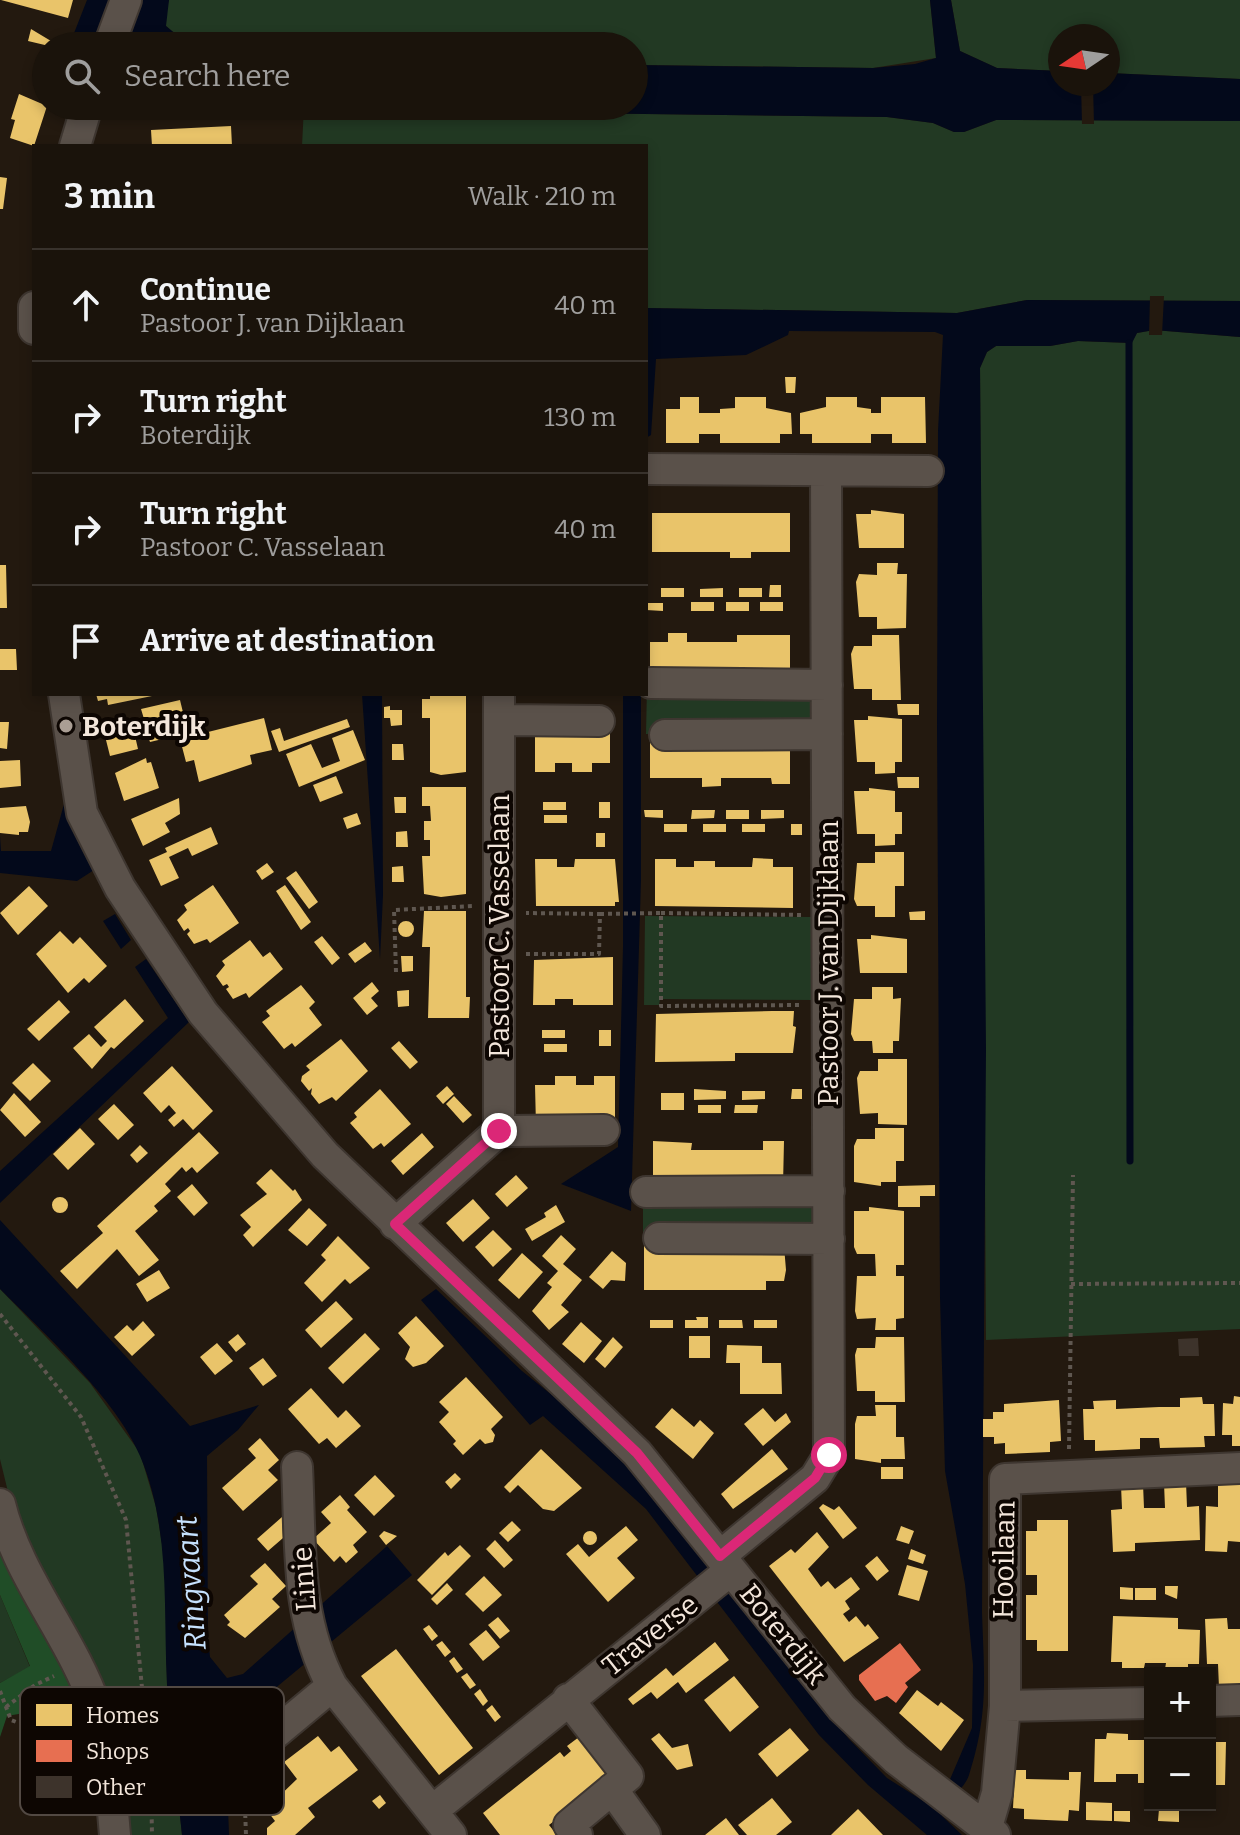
<!DOCTYPE html>
<meta charset="utf-8">
<style>
:root{--surface:#1a130b;--page:#272019;--text:#f1f3f6;--muted:#9f9e9d;--line:#38322c}
body{margin:0;font-family:Bitter,serif;background:var(--page);color:var(--text)}
.controls{position:absolute;right:24px;bottom:24px;display:grid;overflow:hidden;border-radius:0px;box-shadow:0 4px 12px #0003}
.controls button{width:72px;height:72px;display:grid;place-items:center;padding:0;border:0;border-bottom:2px solid var(--line);background:var(--surface);color:var(--text);font:40px sans-serif}
.compass{position:absolute;left:1048px;top:24px;width:72px;height:72px;border-radius:50%;background:var(--surface);box-shadow:0 4px 12px #0003;rotate:257deg}
.stop{position:absolute;width:24px;height:24px;margin:-18px;border:6px solid #db2777;border-radius:50%;background:#fff}
.stop.end{background:#db2777;border-color:#fff;box-shadow:0 2px 8px #0008}
.list{margin:0;padding:0;list-style:none}
h2{display:flex;justify-content:space-between;align-items:center;height:104px;margin:0;padding:0 32px;font-size:34px}
h2 small{font-size:26px;font-weight:400;color:var(--muted)}
.list li{display:grid;grid-template-columns:52px 1fr auto;gap:24px;align-items:center;box-sizing:border-box;height:112px;padding:0 32px;border-top:2px solid var(--line)}
.list b{display:block;font-size:30px;white-space:nowrap}
.list p{margin:0;font-size:26px;white-space:nowrap;color:var(--muted)}
.list em{font-size:26px;font-style:normal;color:var(--muted)}
.icon{flex:none;width:44px;height:44px;fill:none;stroke:currentColor;stroke-width:2;stroke-linecap:round;stroke-linejoin:round}
.map{position:relative;flex:none;width:1240px;height:1835px;overflow:hidden}
.search{position:absolute;background:var(--surface);box-shadow:0 4px 12px #0003;left:32px;top:32px;width:616px;height:88px;display:flex;align-items:center;gap:20px;box-sizing:border-box;padding:0 28px;border-radius:44px;color:var(--muted);font-size:30px}
.panel{position:absolute;background:var(--surface);box-shadow:0 4px 12px #0003;left:32px;top:144px;width:616px;height:552px;border-radius:0px}
.map>svg:first-child{display:block}
.green{fill:#223923}
.forest{fill:#204d27}
.water{fill:#03091b}
.pier{fill:#23190f}
.homes{fill:#e9c46a}
.shops{fill:#e76f51}
.lines{fill:none;stroke-linecap:round;stroke-linejoin:round}
.stream{stroke:#03091b;stroke-width:7}
.building{fill:#3d332b}
.minor-casing{stroke:#3e3630;stroke-width:34}
.path{stroke:#5f5750;stroke-width:4;stroke-dasharray:4 4;stroke-linecap:butt}
.minor{stroke:#5a514a;stroke-width:30}
.route{stroke:#db2777;stroke-width:10}
.poi-dot{fill:#aa9e94;stroke:#0d0602;stroke-width:3}
.labels{text-anchor:middle;dominant-baseline:central;stroke-width:8;stroke-linejoin:round;paint-order:stroke}
.poi-label{font-size:28px;font-weight:bold;fill:#f3e6db;stroke:#0d0602;text-anchor:start}
.street-label{font-size:28px;fill:#f3e6db;stroke:#0d0602}
.water-label{font-size:30px;font-style:italic;fill:#c6e1fd;stroke:#0d0602}
.key{fill:#0d0602;stroke:#524943;stroke-width:2}
.key-label{font-size:22px;fill:#f3e6db}
</style>
<div class="map">
<svg width="1240" height="1835" viewBox="0 0 1240 1835">
<rect width="100%" height="100%" fill="#23190f"/>
<!-- green -->
<path class="green" d="M169,0H930L936,58L873,68L643,65H634V46H226C201,44 185,43 166,26L165,13Z
M951,0H1240V79L1108,73V36H1060V71L997,68L960,51Z
M304,106H404L416,111L887,117L933,123L954,132H964L996,120L1240,121V301L1027,300L957,313L646,308V146H302Z
M1154,330L1240,337V1329L986,1340L980,368L987,352L996,346H1050L1078,341L1131,343L1137,333Z
M647,687L819,688V728L646,734Z
M645,916L817,917V1000L660,999L659,1005H644Z
M643,1187L815,1196V1232L643,1238Z
M0,1289L90,1383L140,1453L156,1507L165,1563L167,1685L182,1835H131L121,1744L46,1592L9,1496L0,1459Z
M0,1595L30,1667L0,1683Z"/>
<!-- forest -->
<path class="forest" d="M0,1542L82,1703L7,1716L0,1737V1683L30,1666L0,1595Z"/>
<!-- water -->
<path class="water" d="M87,0H110L98,32L128,37L142,0H169L166,26C187,45 199,43 226,46H69Z
M930,0H951L960,51L997,68L1060,71V84H1108V73L1240,79V121L996,120L964,132H954L933,123L887,117L416,111L404,106H634V65L873,68L915,64L936,58Z
M1027,300L1240,301V337L1154,330L1137,333L1132,343L1078,341L1050,346H996L987,352L980,368L986,1049L982,1612C984,1675 989,1713 969,1775C964,1791 944,1800 942,1816L962,1835H927L868,1785L819,1735L646,1509L543,1416L530,1425L421,1300L436,1289L522,1371L603,1436L694,1537L848,1738L887,1778L928,1804L934,1803L948,1784L972,1728L973,1665L965,1584L945,1471L940,1297L937,724L938,431L943,335L935,332L789,331L788,335L746,355L656,359L651,435L646,438V308L957,313Z
M362,694H382L383,895L380,959Z
M623,694H641V880L631,1211L561,1184L618,1147L623,947Z
M64,804L94,870L77,881L0,873V836L1,851H51Z
M115,914L131,940L121,949L103,921Z
M146,959L189,1022L0,1203V1171L168,1018L135,967Z
M0,1220L190,1426L259,1405L238,1430L207,1456L208,1639L210,1657L227,1678L243,1674L387,1546L412,1575L250,1709C219,1750 228,1786 229,1835H182C177,1785 169,1734 167,1684C163,1607 171,1529 140,1456C118,1401 42,1331 0,1289Z"/>
<!-- pier -->
<path class="pier" d="M1081,84H1093L1094,124H1082Z
M1150,296H1164L1162,335H1149Z"/>
<!-- homes -->
<path class="homes" d="M1,0H73L68,18Z
M31,29L51,41L49,46L28,41Z
M19,94L47,106L34,146L10,138L15,120L11,119Z
M231,126L232,146H152L151,130Z
M0,177L7,178L3,209H0Z
M785,377H796L795,393H786Z
M680,397H699V413H720V409L735,408V397H766V408L791,413L792,434H780V443H720V434H699V443H666V409H680Z
M826,397H857V407L871,409V413H881V397H925L926,443H892V434H871V443H812V434H800V413L826,407Z
M871,510L904,514V548H859L856,514H871Z
M652,513H790V552H751V558H730V552H652Z
M877,563H898L897,574H907L906,628L877,629V617H859L856,582L859,574L877,575Z
M0,565H6L7,608H0Z
M770,585H781V597H769Z
M661,588H684V597H661Z
M723,588V597H700V589Z
M739,588H762V597H739Z
M691,602H714V611H691Z
M726,602H749V611H726Z
M760,602H783V611H760Z
M646,603H663V611L646,610Z
M668,633H687V642H737V635H790V677H650V642H668Z
M872,635H899L901,700H872V689H854L851,654L854,646H872Z
M0,649H16L17,670H0Z
M96,694H152V696L108,705L107,699L98,701Z
M430,694H466V772L441,775L430,772V718H422V699H430Z
M180,700L188,733L150,742L147,733L135,736L138,749L110,756L103,728L144,719L141,709Z
M897,704H919V715H898Z
M390,706V710H402V725L391,726L390,718H384V707Z
M868,716L902,719V762H895V773L875,774V762H857L854,720H868Z
M264,718L272,750L250,755L252,764L199,782L194,760L186,762L180,739Z
M347,719L350,727L279,752L271,731L280,728L284,741Z
M0,722H9L7,749L0,748Z
M535,728H610V763H592V772H572V763H555V772H535Z
M353,730L365,760L299,787L286,754L311,744L322,768L340,761L332,738Z
M650,742H790V784H772L771,778H721V786L702,787V778H650Z
M392,744H403L404,760H392Z
M146,758L147,763L151,762L159,788L124,801L115,773Z
M20,760L21,786L0,788V761Z
M336,776L343,793L320,802L313,785Z
M897,777H919V788H898Z
M422,787H466V894L441,897L424,894L422,856H430V840H424V821H431L430,806H422Z
M869,788L895,791V812H902V834H895V845L875,846V834H857L854,791H869Z
M394,797H406V813H395Z
M179,798L180,814L165,823L170,832L143,846L131,819Z
M543,802H566V810H543Z
M599,802H610V818H599Z
M26,806L30,822L28,832H19V835L0,833V808Z
M644,810H663V818L645,817Z
M692,810H715L714,818L691,819Z
M726,810H749V819H726Z
M761,810H784V818L761,819Z
M357,813L361,824L347,829L343,818Z
M544,815H567V823H544Z
M664,824H687V832H664Z
M703,824H726V832H703Z
M742,824H765V832H742Z
M791,824H802V835H791Z
M211,827L218,844L192,856L188,848L169,857L179,878L161,886L149,860L167,852L165,848Z
M407,831L408,847H396V832Z
M596,833H605V847H596Z
M875,852H904V886H895V917H875V906H857L854,899L857,863H875Z
M753,858L773,859V867H793V908L655,906V859H676V867H694V861H715V867H752Z
M535,859H557V867H574L575,859H615L619,902H615V906H536Z
M267,863L274,872L262,880L256,871Z
M403,866L404,882H392V867Z
M296,871L318,902L309,909L286,878Z
M213,885L239,923L210,943L207,939L194,944L187,934L190,931L188,928L184,931L177,920L187,910L184,905Z
M285,885L311,922L301,930L276,891Z
M29,886L48,906L18,935L0,913Z
M424,911H466V997H470L469,1018H428L430,947H422Z
M925,911V920H910L909,912Z
M398 929a8 8 0 1 1 16 0a8 8 0 1 1-16 0Z
M60,931L73,944L80,937L107,966L89,983L84,978L68,993L36,954Z
M871,935L907,939V973H860L857,939H871Z
M322,936L340,958L332,965L314,942Z
M250,940L263,957L270,952L283,969L249,998L246,993L233,999L226,989L229,987L227,984L223,986L216,976L225,965L222,961Z
M365,942L372,951L355,963L348,954Z
M401,956H413V971L402,972Z
M613,957V1005H573V999H555V1005H533L534,960Z
M372,982L379,991L371,998L378,1006L367,1015L353,998Z
M301,985L315,1002L309,1008L322,1025L295,1047L292,1043L284,1049L262,1022L270,1016L266,1011Z
M872,987H893V999L901,998L899,1041H893V1053H873L872,1041H854L851,1034L854,999H872Z
M409,990V1006L398,1007L397,991Z
M125,999L144,1021L114,1049L111,1047L92,1069L73,1048L89,1034L101,1047L107,1041L94,1027Z
M59,1000L70,1012L39,1041L27,1029Z
M772,1011H794L793,1026L796,1027L793,1053H735V1061L655,1062L656,1014Z
M542,1030H565V1038H542Z
M599,1030H611V1046H599Z
M341,1039L368,1071L336,1101L332,1097L319,1104L311,1094L312,1088L309,1091L301,1081L302,1076L310,1070L306,1066Z
M399,1041L418,1062L410,1069L391,1048Z
M544,1044H567V1052H544Z
M878,1059H907V1125L878,1124V1113L860,1114L857,1078L860,1071H878Z
M33,1063L51,1081L30,1101L12,1083Z
M172,1066L213,1111L193,1130L183,1119L174,1127L168,1120L176,1113L169,1105L161,1113L143,1093Z
M555,1076H576V1085H594V1076H615V1124L536,1126L535,1085H555Z
M447,1086L454,1094L443,1104L436,1096Z
M380,1089L411,1124L384,1147L381,1143L373,1149L350,1123L357,1117L354,1113Z
M694,1089L726,1091V1099L694,1100Z
M792,1089H802V1099H791Z
M742,1091H765V1099L742,1100Z
M14,1093L41,1122L25,1137L0,1110Z
M661,1093H684V1110H661Z
M454,1096L472,1115L463,1123L446,1104Z
M114,1104L134,1125L118,1140L98,1119Z
M698,1105H721V1113H698Z
M735,1105H758L757,1113H734Z
M80,1128L95,1144L68,1170L53,1154Z
M875,1128H904V1161H896V1182H881V1186L854,1182V1146L857,1139H875Z
M199,1132L219,1153L197,1173L192,1167L186,1172L182,1167L165,1184L171,1191L154,1206L158,1211L135,1231L159,1260L139,1276L117,1249L77,1289L60,1271L103,1233L97,1226Z
M422,1133L434,1147L403,1175L391,1161Z
M653,1141L692,1143L691,1150H763V1141H784L783,1185H653Z
M140,1145L148,1153L137,1163L130,1155Z
M271,1169L293,1191L295,1189L302,1200L253,1247L243,1235L251,1227L240,1215L267,1194L256,1183Z
M516,1175L528,1188L507,1207L495,1194Z
M192,1184L208,1203L194,1216L177,1197Z
M935,1185V1196H920V1207H898V1186Z
M52 1205a8 8 0 1 1 16 0a8 8 0 1 1-16 0Z
M473,1199L490,1218L463,1242L446,1223Z
M556,1205L565,1222L532,1241L525,1229L546,1217L544,1213Z
M869,1207L904,1211V1265H896V1276H904V1318L896,1319V1330H875L876,1318L857,1319L855,1311L857,1276H876L875,1254H857L854,1247V1211H869Z
M309,1208L327,1225L307,1246L288,1230Z
M493,1230L512,1249L493,1267L475,1247Z
M561,1235L576,1249L563,1264L582,1280L561,1305L569,1312L549,1330L532,1311L552,1287L547,1283L558,1271L542,1256Z
M338,1236L370,1268L350,1284L345,1279L322,1302L304,1283L326,1260L321,1255Z
M644,1246H784L786,1270L784,1281H766V1290H644Z
M612,1251L626,1263L625,1281L611,1280L603,1289L589,1277Z
M522,1253L543,1272L519,1299L498,1280Z
M159,1270L170,1288L147,1302L136,1284Z
M336,1301L353,1319L321,1348L305,1330Z
M416,1316L444,1346L426,1363L413,1367L405,1359L410,1347L398,1333Z
M696,1317H708V1328H685V1320H697Z
M650,1320H673V1328H650Z
M719,1320H742L743,1328H719Z
M754,1320H777V1328H754Z
M143,1321L155,1335L132,1356L114,1337L127,1325L133,1331Z
M581,1322L602,1341L584,1363L562,1344Z
M365,1333L380,1349L343,1384L328,1368Z
M238,1334L246,1344L236,1352L228,1342Z
M689,1336H710V1358H689Z
M613,1337L623,1347L605,1368L595,1359Z
M876,1337H904L905,1402H875V1391H857L855,1355L857,1348H875Z
M217,1343L233,1361L215,1375L200,1357Z
M727,1345L762,1346V1363H781L782,1394H740V1363H726Z
M263,1358L277,1376L263,1386L249,1368Z
M466,1377L503,1417L491,1429L495,1435L493,1442L485,1444L480,1439L463,1455L453,1444L456,1441L439,1422L449,1412L439,1402Z
M311,1388L338,1418L346,1410L361,1426L336,1448L327,1438L319,1444L288,1409Z
M1234,1396L1240,1397V1446H1232V1435H1222L1223,1403L1233,1404Z
M1202,1397L1203,1404H1214L1215,1436H1204L1205,1447L1160,1448L1159,1438H1140V1449L1095,1451V1440H1084L1083,1409H1094L1093,1401L1116,1400V1409L1159,1407H1180V1398Z
M1059,1400L1061,1441L1050,1442V1452L1005,1454V1443L994,1444V1437H983V1419H993V1412H1004V1404Z
M875,1405H896V1437H904L905,1459H881V1463L855,1459V1424L857,1416H876Z
M672,1408L694,1427L700,1420L714,1433L693,1459L655,1427Z
M763,1408L775,1422L786,1413L791,1422L763,1446L744,1424Z
M260,1438L279,1460L268,1470L278,1480L243,1511L222,1488L256,1458L248,1449Z
M541,1449L582,1488L554,1511L543,1509L518,1485L510,1493L504,1487Z
M772,1449L788,1469L733,1509L721,1494Z
M881,1467H903V1479H881Z
M455,1473L461,1479L451,1489L445,1482Z
M375,1475L395,1496L374,1516L354,1495Z
M1186,1482L1187,1507L1199,1506L1200,1540L1135,1543V1551L1113,1552L1111,1510L1122,1509L1121,1485L1143,1484L1144,1508H1165L1164,1483Z
M1218,1482L1240,1483V1542L1228,1541L1227,1552L1205,1551L1206,1506L1218,1507Z
M340,1495L350,1507L347,1510L367,1532L353,1545L358,1552L346,1563L340,1556L334,1562L313,1539L331,1523L321,1512Z
M823,1504L834,1510L839,1506L857,1528L843,1539L819,1508Z
M282,1517L283,1538L268,1551L257,1539Z
M1037,1520H1068V1651H1037V1640H1026V1595H1037V1575H1026V1531H1037Z
M512,1521L521,1530L508,1542L499,1533Z
M626,1526L638,1540L617,1558L635,1578L608,1602L566,1554L578,1544L589,1557Z
M901,1526L914,1531L909,1544L896,1540Z
M384,1531L397,1536L386,1545L379,1536Z
M583 1538a7 7 0 1 1 14 0a7 7 0 1 1-14 0Z
M817,1532L829,1547L808,1569L821,1587L828,1581L835,1589L851,1577L860,1589L845,1601L850,1609L843,1614L849,1622L856,1616L865,1627L868,1624L879,1638L844,1662L769,1566L791,1549L795,1553Z
M495,1540L513,1560L504,1568L486,1549Z
M460,1545L471,1556L432,1595L417,1580L445,1552L448,1556Z
M911,1549L926,1555L923,1564L908,1559Z
M877,1556L889,1571L877,1581L865,1566Z
M265,1563L286,1586L272,1599L280,1607L245,1638L227,1625L230,1622L224,1615L258,1584L250,1576Z
M907,1565L928,1571L919,1601L898,1595Z
M484,1576L502,1595L483,1612L465,1594Z
M447,1583L453,1590L437,1605L431,1599Z
M1165,1586H1178L1177,1599L1165,1594Z
M1120,1587L1133,1588V1600L1120,1599Z
M1135,1588H1156V1600H1135Z
M1113,1616L1178,1618V1629L1200,1630L1199,1664H1188V1669H1165L1166,1663H1145L1144,1668H1122V1662H1111Z
M498,1617L510,1631L500,1639L488,1625Z
M1227,1618L1228,1629H1240V1687L1219,1688L1218,1664H1207L1205,1619Z
M429,1625L438,1636L432,1641L423,1629Z
M486,1630L500,1647L483,1661L469,1644Z
M442,1641L451,1652L445,1657L436,1645Z
M715,1642L729,1660L686,1693L678,1682L657,1699L651,1692L633,1705L628,1699L666,1668L673,1676Z
M396,1649L473,1748L439,1775L361,1676Z
M454,1657L463,1669L457,1673L449,1661Z
M467,1673L476,1685L470,1689L461,1677Z
M734,1676L759,1707L730,1732L704,1700Z
M480,1689L488,1701L483,1706L474,1694Z
M917,1690L938,1706L941,1702L964,1720L941,1751L899,1713Z
M492,1705L501,1717L495,1722L486,1710Z
M1210,1717H1216L1215,1742H1226L1225,1785H1210Z
M790,1728L809,1750L777,1777L758,1754Z
M659,1733L672,1748L688,1744L693,1766L677,1770L651,1739Z
M1107,1733L1128,1734V1740H1150V1783H1138V1774H1116V1782H1094L1095,1739H1106Z
M318,1736L331,1752L339,1746L358,1770L308,1808L315,1817L295,1835H267V1828L275,1821L266,1809L297,1779L284,1762Z
M579,1737L611,1777L549,1825L557,1835H500L483,1813L560,1752L564,1757L571,1751L567,1746Z
M1015,1770H1026V1779L1069,1780V1772H1081L1079,1811L1069,1810L1068,1821L1024,1819V1809L1013,1808Z
M380,1795L386,1803L379,1809L372,1801Z
M772,1798L792,1822L776,1835H747L738,1825Z
M1086,1802L1112,1803V1821L1086,1820Z
M858,1809L883,1835H831L835,1831Z
M1159,1809L1179,1810V1822L1158,1821Z
M1114,1811H1130V1822L1114,1821Z
M726,1818L739,1835H705Z"/>
<!-- shops -->
<path class="shops" d="M900,1643L921,1670L905,1683L908,1687L896,1703L887,1696L875,1701L859,1680V1675Z"/>
<g class="lines">
<!-- stream -->
<path class="stream" d="M1129,343L1130,1161"/>
</g>
<!-- building -->
<path class="building" d="M1198,1338L1199,1356H1179L1178,1339Z"/>
<g class="lines">
<!-- minor casing -->
<g class="minor-casing">
<path id="minor" d="M109,46L126,0
M75,146L87,106
M34,307V329
M646,469L928,471
M651,683L827,685
M64,694L82,813L120,888L203,1013L325,1155L637,1453L842,1708L896,1759L995,1835
M499,720L599,721
M665,735L827,734
M499,1131L604,1130
M646,1192L829,1191
M395,1224L499,1131V694
M659,1238L829,1239
M297,1467C301,1544 295,1617 332,1686
M0,1504C18,1578 72,1637 96,1708C110,1749 111,1792 115,1835
M720,1556L815,1478L829,1455L826,471
M568,1699L628,1776L569,1825L577,1835
M1210,1701L1240,1700
M1005,1706L1150,1703
M248,1756L332,1686L451,1835
M612,1789L645,1835
M432,1811L731,1570
M987,1827L997,1793L1005,1706V1479L1240,1468"/>
</g>
<!-- path -->
<path class="path" d="M661,913L802,915
M600,914L661,913V1006L802,1005
M526,954H599L600,914L526,913
M396,972L394,910L474,906
M1071,1284L1240,1283
M0,1314L81,1417L126,1520L151,1782L152,1835
M1069,1449L1073,1175
M0,1691L11,1720L19,1723
M6,1707L35,1685L54,1676
M244,1782L246,1835"/>
<!-- minor -->
<use href="#minor" class="minor"/>
</g>
<g class="lines">
<!-- route -->
<path class="route" d="M499,1131L395,1224L637,1453L720,1556L815,1478L829,1455"/>
</g>
<!-- markers -->
<circle class="poi-dot" cx="66" cy="726" r="8"/>
<g class="labels">
<!-- poi labels -->
<g class="poi-label">
<text x="82" y="726">Boterdijk</text>
</g>
<!-- street labels -->
<g class="street-label">
<text transform="translate(499 926) rotate(-90)">Pastoor C. Vasselaan</text>
<text transform="translate(828 963) rotate(-90)">Pastoor J. van Dijklaan</text>
<text transform="translate(1004 1560) rotate(-89)">Hooilaan</text>
<text transform="translate(304 1579) rotate(-94)">Linie</text>
<text transform="translate(783 1634) rotate(51)">Boterdijk</text>
<text transform="translate(650 1635) rotate(-38)">Traverse</text>
</g>
<!-- water labels -->
<g class="water-label">
<text transform="translate(191 1583) rotate(-94)">Ringvaart</text>
</g>
</g>
<!-- legend -->
<rect x="20" y="1687" width="264" height="128" rx="12" class="key"/>
<rect x="36" y="1704" width="36" height="22" fill="#e9c46a"/>
<rect x="36" y="1740" width="36" height="22" fill="#e76f51"/>
<rect x="36" y="1776" width="36" height="22" fill="#3d332b"/>
<g class="key-label">
<text x="86" y="1723">Homes</text>
<text x="86" y="1759">Shops</text>
<text x="86" y="1795">Other</text>
</g>
</svg>
<div class="controls">
<button>+</button>
<button>−</button>
</div>
<svg class="compass" viewBox="-18 -18 36 36"><path d="M0-13l5 13h-10z" fill="#e53935"/><path d="M0 13l5-13h-10z" fill="#9f9e9d"/></svg>
<div class="stop" style="left:829px;top:1455px"></div>
<div class="stop end" style="left:499px;top:1131px"></div>
<div class="search"><svg class="icon" aria-label="search" viewBox="0 0 24 24"><circle cx="10" cy="10" r="6"/><path d="M15 15l6 6"/></svg>Search here</div>
<section class="panel">
<h2>3 min<small>Walk · 210 m</small></h2>
<ul class="list">
<li><svg class="icon" aria-label="ahead" viewBox="0 0 24 24"><path d="M12 20V5M6 11l6-6 6 6"/></svg><div><b>Continue</b><p>Pastoor J. van Dijklaan</p></div><em>40 m</em></li>
<li><svg class="icon" aria-label="right" viewBox="0 0 24 24"><path d="M7 20v-9h11M14 6l5 5-5 5"/></svg><div><b>Turn right</b><p>Boterdijk</p></div><em>130 m</em></li>
<li><svg class="icon" aria-label="right" viewBox="0 0 24 24"><path d="M7 20v-9h11M14 6l5 5-5 5"/></svg><div><b>Turn right</b><p>Pastoor C. Vasselaan</p></div><em>40 m</em></li>
<li><svg class="icon" aria-label="arrive" viewBox="0 0 24 24"><path d="M6 21V4h12l-3 4 3 4H6"/></svg><div><b>Arrive at destination</b></div></li>
</ul>
</section>
</div>
